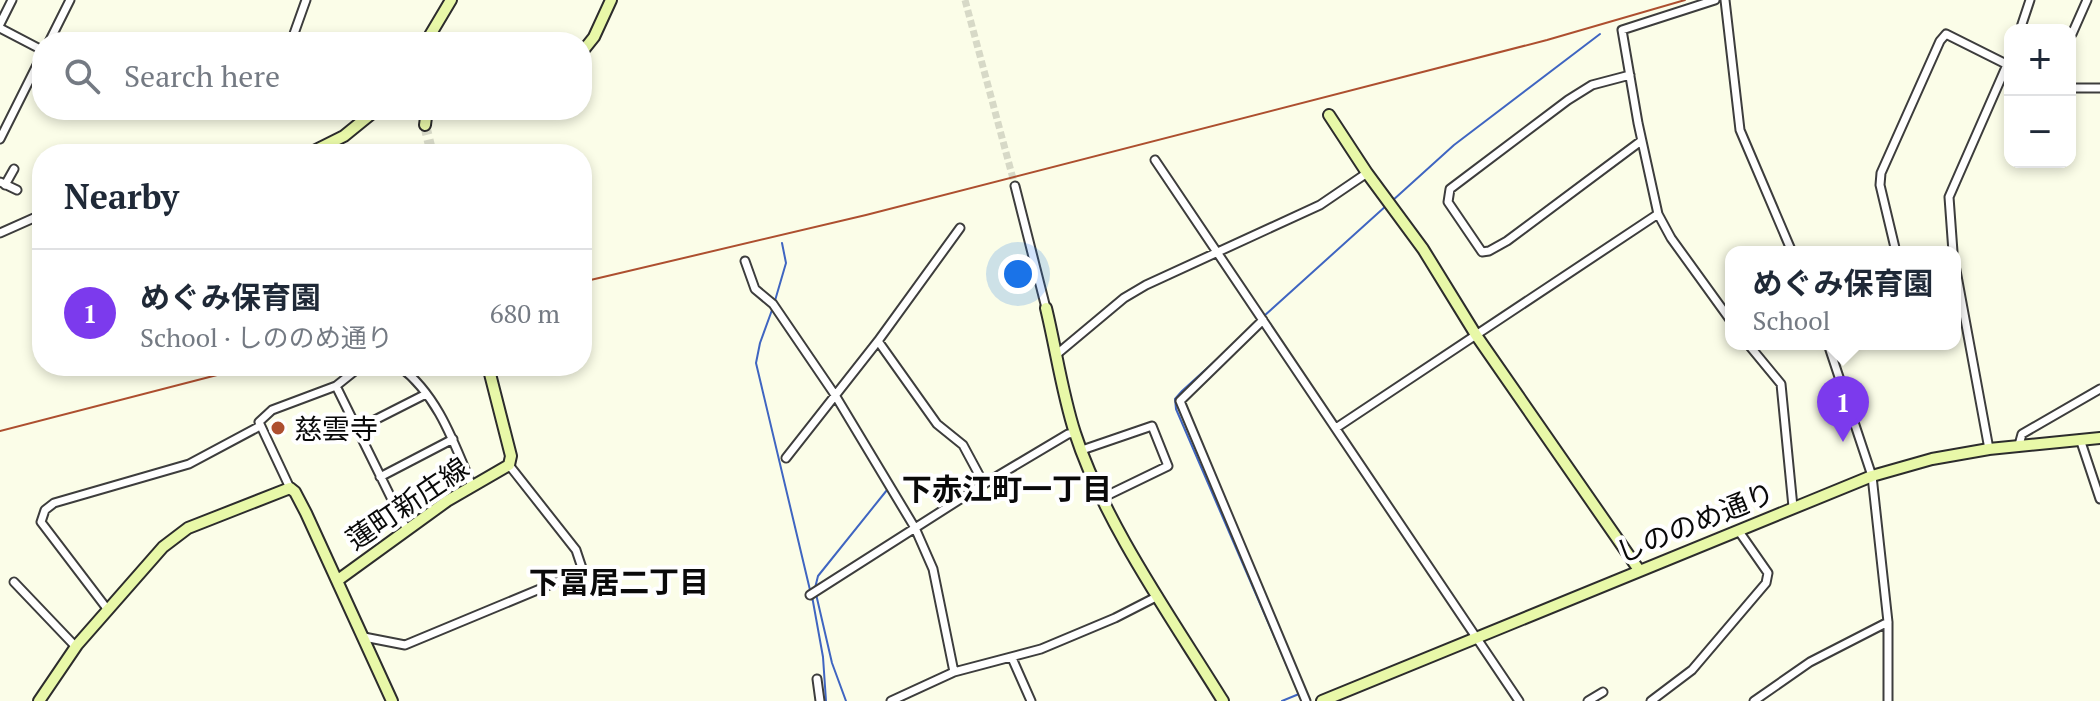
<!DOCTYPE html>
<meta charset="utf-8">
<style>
:root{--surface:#fff;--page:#f6f6f7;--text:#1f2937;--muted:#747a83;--line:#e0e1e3;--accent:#7c3aed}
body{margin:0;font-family:"PT Serif","Noto Sans JP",serif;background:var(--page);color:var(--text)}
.controls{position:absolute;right:24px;top:24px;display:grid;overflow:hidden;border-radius:16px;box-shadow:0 4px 12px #0003}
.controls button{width:72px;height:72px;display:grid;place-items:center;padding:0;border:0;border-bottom:2px solid var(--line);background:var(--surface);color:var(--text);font:40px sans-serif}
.you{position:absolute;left:1018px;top:274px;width:28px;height:28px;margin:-20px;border:6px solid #fff;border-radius:50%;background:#1a73e8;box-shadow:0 0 0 12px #1a73e833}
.badge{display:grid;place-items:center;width:52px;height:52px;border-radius:50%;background:var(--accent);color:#fff;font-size:26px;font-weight:700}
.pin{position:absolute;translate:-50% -66px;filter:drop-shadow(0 2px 4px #0008)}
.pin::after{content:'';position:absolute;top:42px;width:28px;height:24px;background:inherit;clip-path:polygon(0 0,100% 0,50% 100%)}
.popup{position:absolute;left:1725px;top:246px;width:236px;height:104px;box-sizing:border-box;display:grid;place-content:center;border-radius:16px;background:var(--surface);filter:drop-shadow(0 2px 6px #0005);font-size:26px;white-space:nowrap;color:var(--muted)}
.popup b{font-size:30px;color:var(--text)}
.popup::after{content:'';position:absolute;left:50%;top:100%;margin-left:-16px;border:16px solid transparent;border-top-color:var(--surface)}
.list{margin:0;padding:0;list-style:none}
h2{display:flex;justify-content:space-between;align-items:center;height:104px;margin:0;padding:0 32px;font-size:34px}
h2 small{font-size:26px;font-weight:400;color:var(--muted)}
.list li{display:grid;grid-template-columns:52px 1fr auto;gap:24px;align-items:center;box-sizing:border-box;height:128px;padding:0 32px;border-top:2px solid var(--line)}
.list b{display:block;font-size:30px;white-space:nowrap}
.list p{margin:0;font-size:26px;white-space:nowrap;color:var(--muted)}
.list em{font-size:26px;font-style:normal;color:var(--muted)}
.icon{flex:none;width:44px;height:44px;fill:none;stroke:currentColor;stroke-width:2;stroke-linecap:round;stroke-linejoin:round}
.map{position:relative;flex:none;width:2100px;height:701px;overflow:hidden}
.search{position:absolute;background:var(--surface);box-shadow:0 4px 12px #0003;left:32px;top:32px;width:560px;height:88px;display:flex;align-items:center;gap:20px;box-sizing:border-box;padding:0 28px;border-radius:32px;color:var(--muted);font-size:30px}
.panel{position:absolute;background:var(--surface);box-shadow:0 4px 12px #0003;left:32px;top:144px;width:560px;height:232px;border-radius:32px}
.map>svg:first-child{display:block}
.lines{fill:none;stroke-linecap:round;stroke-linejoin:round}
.stream{stroke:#3f65c1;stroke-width:2}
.street-tunnel{stroke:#d7d9c7;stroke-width:7;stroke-dasharray:7 3.5;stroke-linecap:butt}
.secondary-tunnel{stroke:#d7d9c7;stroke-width:10;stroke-dasharray:10 5;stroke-linecap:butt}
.street-casing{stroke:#3d3d3d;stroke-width:11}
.secondary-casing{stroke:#2c2c2c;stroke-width:14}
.street{stroke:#fff;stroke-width:7}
.secondary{stroke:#e8f8a8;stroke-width:10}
.rail{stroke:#ad4f2f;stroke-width:2}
.poi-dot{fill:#ad4f2f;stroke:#fff;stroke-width:3}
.labels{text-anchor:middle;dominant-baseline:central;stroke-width:8;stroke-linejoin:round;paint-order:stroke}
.poi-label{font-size:28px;fill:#0a0a0a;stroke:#fff;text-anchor:start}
.street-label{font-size:28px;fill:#0a0a0a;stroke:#fff}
.neighbourhood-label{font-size:30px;font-weight:bold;fill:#0a0a0a;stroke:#fff}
</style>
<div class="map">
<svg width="2100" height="701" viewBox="0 0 2100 701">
<rect width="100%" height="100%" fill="#fbfde8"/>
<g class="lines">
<!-- stream -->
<path class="stream" d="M1392,201L1454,145L1600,34
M774,304L786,263L782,243
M772,310L760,343L756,363L810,590
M1264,316L1387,205
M1236,342L1182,391L1175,399L1176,409L1299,694L1282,701
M815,588L818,576L887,490
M816,594L832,663L846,701
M812,596L823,657L826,701"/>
<!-- street-tunnel -->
<path class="street-tunnel" d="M965,0L1015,186"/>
<!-- secondary-tunnel -->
<path class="secondary-tunnel" d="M425,125L432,154"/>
<!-- street casing -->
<g class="street-casing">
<path id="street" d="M1715,0L1622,30L1638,123L1658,214L1671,238L1731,321
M1725,0L1740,130L1792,252
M0,24L12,0
M0,28L42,50
M2020,30L2030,0
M2072,34L2087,0
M49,42L70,0
M291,42L306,0
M1630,75L1592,85L1568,100L1450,189L1448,202L1482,252L1489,251L1507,241L1641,141
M2070,88H2100
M0,139L42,55
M1155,160L1519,701
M0,182L17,190
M5,185L14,169
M1015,186L1046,308
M0,233L36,217
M1896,252L1880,185L1881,173L1940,41L1946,34L2008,65
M1953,252L1949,197L2010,58
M745,261L755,289L773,304L835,395L915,528L933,569L954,672L1041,649L1115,618L1158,596
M1955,265L1989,449
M1263,320L1180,401L1306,701
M878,341L937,424L963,445L984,484
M1748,344L1781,384L1793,507
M1828,344L1872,476L1888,622V701
M1057,354L1124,298L1146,285L1320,205L1367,173
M361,366L336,386L406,528
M399,366C438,395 454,443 472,486
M1336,428L1658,214
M357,429L426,394
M2080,439L2100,499
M2019,445L2022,434L2100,389
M1082,450L1152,426L1168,466L1104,497
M786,458L878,341L960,228
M380,477L453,439
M290,488L259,422L272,410L336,386
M14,582L76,647
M810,595L984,484L1068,434L1075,433
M108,610L41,522L45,510L54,503L189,464L260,426
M364,637L405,645L583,571L576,550L509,465
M1012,658L1031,701
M817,679L820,701
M891,701L954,672
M1588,701L1603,692
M1651,701L1692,670L1766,583L1768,573L1738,530
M1754,701L1810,662L1888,622"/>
</g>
<!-- secondary casing -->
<g class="secondary-casing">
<path id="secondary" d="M426,42L451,0
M582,52L594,37L611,0
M1329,115L1367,173L1423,249L1476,335L1639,570
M425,125L426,117L432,110
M308,154L344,136L376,110
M1046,308C1056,349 1062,393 1075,433C1104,523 1173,620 1223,701
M338,580L447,501L509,465L511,456L488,366
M39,701L77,645L163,547L188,528L290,488L295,492L306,513L392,701
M1322,701L1872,476L1932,459L1989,449L2100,438"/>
</g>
<!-- street -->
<use href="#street" class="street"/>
<!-- secondary -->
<use href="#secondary" class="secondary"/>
<!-- rail -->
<path class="rail" d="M582,282L866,215L1547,40L1685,0
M0,431L252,366"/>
</g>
<!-- markers -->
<circle class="poi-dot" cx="278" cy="428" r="8"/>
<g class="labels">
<!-- poi labels -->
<g class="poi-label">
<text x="294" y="428">慈雲寺</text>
</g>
<!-- street labels -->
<g class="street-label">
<text transform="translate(407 503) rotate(-34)">蓮町新庄線</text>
<text transform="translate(1695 522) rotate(-22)">しののめ通り</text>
</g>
<!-- neighbourhood labels -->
<g class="neighbourhood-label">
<text x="1007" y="489">下赤江町一丁目</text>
<text x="619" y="582">下冨居二丁目</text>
</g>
</g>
</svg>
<div class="controls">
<button>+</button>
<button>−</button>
</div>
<div class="you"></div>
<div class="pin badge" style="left:1843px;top:442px">1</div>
<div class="popup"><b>めぐみ保育園</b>School</div>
<div class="search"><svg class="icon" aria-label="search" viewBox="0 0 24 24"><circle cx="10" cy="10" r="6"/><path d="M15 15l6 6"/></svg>Search here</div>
<section class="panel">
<h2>Nearby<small></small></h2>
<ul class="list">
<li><span class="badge">1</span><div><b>めぐみ保育園</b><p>School · しののめ通り</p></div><em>680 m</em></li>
</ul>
</section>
</div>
